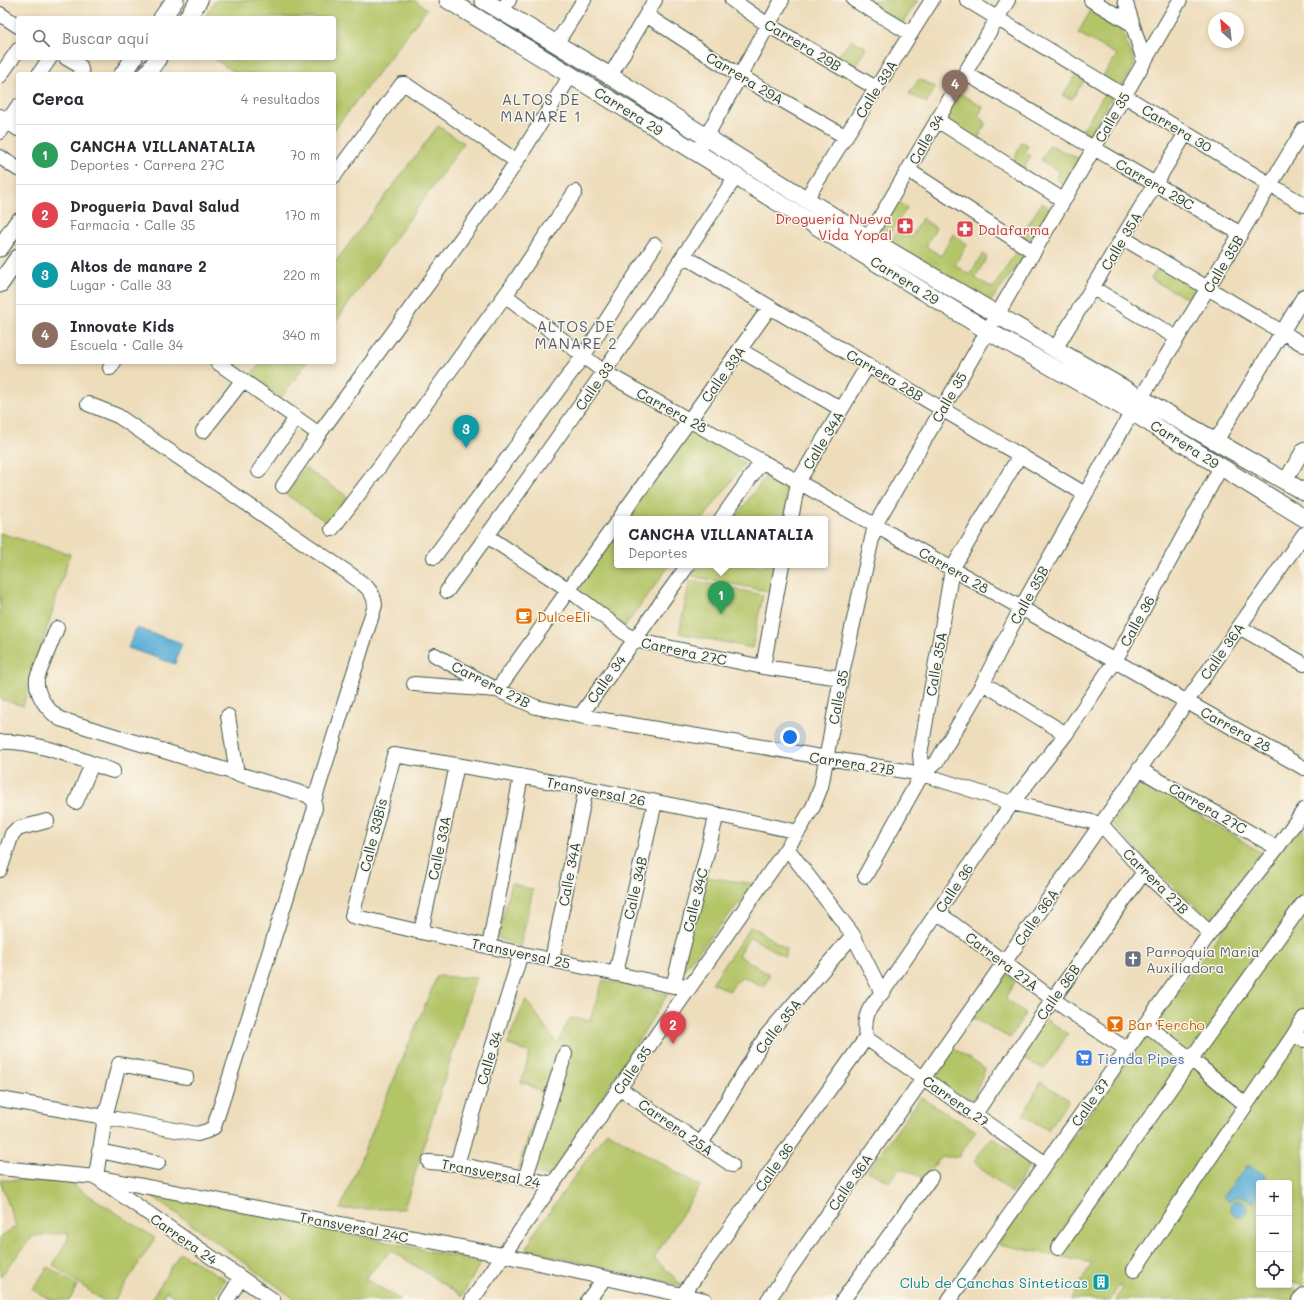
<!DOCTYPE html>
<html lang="es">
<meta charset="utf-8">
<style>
:root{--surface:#fff;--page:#f7f7f7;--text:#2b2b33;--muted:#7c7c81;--line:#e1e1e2;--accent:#111827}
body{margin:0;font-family:Mali,sans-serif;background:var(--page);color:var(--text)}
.controls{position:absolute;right:12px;bottom:12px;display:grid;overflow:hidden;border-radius:4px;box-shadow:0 2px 6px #0003}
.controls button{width:36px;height:36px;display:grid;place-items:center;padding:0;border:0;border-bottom:1px solid var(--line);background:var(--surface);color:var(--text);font:20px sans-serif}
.compass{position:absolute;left:1208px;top:12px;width:36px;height:36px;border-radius:50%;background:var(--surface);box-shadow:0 2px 6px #0003;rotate:333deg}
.you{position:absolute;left:790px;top:737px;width:14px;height:14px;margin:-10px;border:3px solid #fff;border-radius:50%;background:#1a73e8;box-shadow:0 0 0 6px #1a73e833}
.badge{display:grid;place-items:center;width:26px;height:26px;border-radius:50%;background:var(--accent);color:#fff;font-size:13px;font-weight:700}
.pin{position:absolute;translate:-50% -33px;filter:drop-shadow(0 1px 2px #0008)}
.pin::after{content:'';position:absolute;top:21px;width:14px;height:12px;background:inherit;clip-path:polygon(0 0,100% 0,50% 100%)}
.popup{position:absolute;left:614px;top:516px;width:214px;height:52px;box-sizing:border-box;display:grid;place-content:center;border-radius:4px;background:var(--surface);filter:drop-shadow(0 1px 3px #0005);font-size:13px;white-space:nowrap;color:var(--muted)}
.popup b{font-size:15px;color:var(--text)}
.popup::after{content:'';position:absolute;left:50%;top:100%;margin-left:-8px;border:8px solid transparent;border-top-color:var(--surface)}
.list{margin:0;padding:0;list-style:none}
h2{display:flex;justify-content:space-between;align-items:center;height:52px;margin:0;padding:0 16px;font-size:17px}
h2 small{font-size:13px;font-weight:400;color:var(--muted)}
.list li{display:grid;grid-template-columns:26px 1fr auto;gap:12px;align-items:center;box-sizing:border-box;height:60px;padding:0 16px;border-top:1px solid var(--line)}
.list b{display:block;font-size:15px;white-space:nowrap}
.list p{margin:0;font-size:13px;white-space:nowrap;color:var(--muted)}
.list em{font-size:13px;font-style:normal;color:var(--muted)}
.icon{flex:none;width:22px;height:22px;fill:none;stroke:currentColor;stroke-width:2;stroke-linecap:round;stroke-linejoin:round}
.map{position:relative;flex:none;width:1304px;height:1300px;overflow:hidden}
.search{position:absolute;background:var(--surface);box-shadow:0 2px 6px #0003;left:16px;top:16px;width:320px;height:44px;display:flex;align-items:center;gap:10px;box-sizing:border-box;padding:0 14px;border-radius:4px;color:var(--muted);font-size:15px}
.panel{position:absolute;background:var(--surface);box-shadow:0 2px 6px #0003;left:16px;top:72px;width:320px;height:292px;border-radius:4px}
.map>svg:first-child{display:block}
.green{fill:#b4c568;stroke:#6a814e;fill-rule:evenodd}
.water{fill:#5bafd7;stroke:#3d7686}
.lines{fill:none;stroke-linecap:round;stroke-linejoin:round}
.minor-casing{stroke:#3e5548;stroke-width:16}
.major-casing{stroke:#3e5548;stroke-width:19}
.minor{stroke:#fff;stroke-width:14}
.major{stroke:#fff;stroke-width:17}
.labels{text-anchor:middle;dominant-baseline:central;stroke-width:3;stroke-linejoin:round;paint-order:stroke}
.street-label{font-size:14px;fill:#1f3d34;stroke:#fbf7ec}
.health-label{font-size:14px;fill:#be3a42;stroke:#fbf7ec;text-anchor:end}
.food-label{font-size:14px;fill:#c56008;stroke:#fbf7ec;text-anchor:start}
.worship-label{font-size:14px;fill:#5b616d;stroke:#fbf7ec;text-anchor:start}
.shop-label{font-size:14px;fill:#366cbe;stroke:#fbf7ec;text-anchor:start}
.culture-label{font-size:14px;fill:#0d838f;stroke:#fbf7ec;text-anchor:end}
.neighbourhood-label{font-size:15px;letter-spacing:1px;fill:#555f6d;stroke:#fbf7ec}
</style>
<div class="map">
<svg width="1304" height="1300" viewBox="0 0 1304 1300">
<rect width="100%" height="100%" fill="#fbf7ec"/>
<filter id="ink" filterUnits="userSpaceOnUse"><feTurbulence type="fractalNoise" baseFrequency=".025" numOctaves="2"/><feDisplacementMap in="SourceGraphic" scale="8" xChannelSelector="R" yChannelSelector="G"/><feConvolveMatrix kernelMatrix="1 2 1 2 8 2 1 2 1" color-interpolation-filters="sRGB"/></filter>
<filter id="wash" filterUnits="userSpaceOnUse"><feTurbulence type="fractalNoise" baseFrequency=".012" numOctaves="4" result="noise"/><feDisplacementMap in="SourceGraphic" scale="16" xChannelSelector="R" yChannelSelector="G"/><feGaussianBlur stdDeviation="0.9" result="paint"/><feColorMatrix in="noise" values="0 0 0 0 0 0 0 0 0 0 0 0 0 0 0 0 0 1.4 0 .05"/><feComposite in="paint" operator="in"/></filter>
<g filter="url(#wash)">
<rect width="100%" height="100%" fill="#edb"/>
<!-- green -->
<path class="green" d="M216,0H414L427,9L334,130V74H237L213,58H334V18H204Z
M865,0H918L902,24Z
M1091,10L1121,29L1135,63L1120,89L1100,80L1117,55L1078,33Z
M852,40L866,47L854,70L835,59Z
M1077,73L1085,79L1072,99L1063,96Z
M919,79L935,87L927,103L909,94Z
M959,93L983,107L978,116L986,123L977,140L943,119Z
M1105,93L1112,97L1088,137L1081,133Z
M438,126L464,143L334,324V264Z
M1022,142L1028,145L1025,152L1031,156L1022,172L1013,161Z
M1050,145L1082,160L1063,185L1056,178L1059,171L1041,160Z
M895,199L907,208L886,240L872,236Z
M1042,203L1054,211L1032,242L1021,235Z
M922,218L936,228L926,246L941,256L953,234L967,245L955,265L969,275L983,254L987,257L975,278L993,288L1019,247L1026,254L985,309L887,246L897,232L911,238Z
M1159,265L1196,284L1190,300L1151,279Z
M261,362H307L281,398L249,377Z
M681,425L745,463L703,519H618Z
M305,468L348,497L329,524L284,493Z
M766,476L790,489L785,519H734Z
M617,521V565H670L623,629L570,592Z
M0,533L70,554L23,706L0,699Z
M700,565H777L772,592L692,576Z
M690,580L763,595L752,648L679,633Z
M1143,780L1260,852L1215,923L1158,873L1111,822Z
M1304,817V1286L1291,1282L1289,1288L1304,1293V1300H1116L1123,1287L1119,1285L1110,1300H1071L1092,1263L998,1244L1142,1039H1144ZM1259,1183H1289V1285H1259Z
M706,877L755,884L678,976Z
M511,883L533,890L520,947L498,938Z
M751,926L787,949L785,957L750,937L738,955L770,975L764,987L742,976L729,991L712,983Z
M1001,966L1015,982L1005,998L1025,1014L1010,1038L967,1015Z
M437,976L476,978L404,1209H340Z
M603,980L668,994L550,1177L518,1168L543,1094L528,1084L521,1083L530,1053L507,1044L526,999L557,1044L570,1018L590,1020Z
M1042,1017L1068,1034L1044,1069L1020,1057Z
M949,1045L985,1069L972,1102L928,1078Z
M1041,1082L1069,1100L1048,1130L1023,1115Z
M921,1097L976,1131L958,1157H942L923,1178L900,1168L889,1182L868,1171Z
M607,1131L700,1186L654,1258L683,1286L526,1250L533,1235Z
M992,1137L1030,1164L1012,1193L984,1171L974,1161Z
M0,1180L67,1181L155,1238L115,1300H102L53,1265L68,1239V1233L33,1236L0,1277V1237L16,1226Z
M144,1190L481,1262L462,1296L391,1250L365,1279L401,1300H296Z
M180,1253L225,1279L214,1300H180L166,1291L161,1300H151Z
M48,1267L77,1285L70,1300H51L32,1289Z"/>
<!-- water -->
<path class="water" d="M136,628L182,643L175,664L128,648Z
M1248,1165L1266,1176L1263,1183H1259V1191L1253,1203L1245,1197L1239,1196L1229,1202L1223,1196Z
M1231 1208a8 8 0 1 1 16 0a8 8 0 1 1-16 0Z"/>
</g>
<g filter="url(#ink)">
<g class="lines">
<!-- minor casing -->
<g class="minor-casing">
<path id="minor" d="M732,0L768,25L876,88
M854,0L911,34
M967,0L1304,205
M1091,0L1132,24
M1125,0L1144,61
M502,11L509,0
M0,14L18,26
M646,15L740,76L846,137
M556,44L584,0
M66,58L80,66L82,74
M965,73L1241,234
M39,74L50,58
M0,76L18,50
M610,76L655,0
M0,116L18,129
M937,120L1063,200
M0,132L18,106
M701,146L782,0
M0,157L18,169
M908,170L1034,252
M334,176L402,84H405L516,161
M806,199L932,0
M868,238L1008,0
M1123,238L1304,345
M684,256L1085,494
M1093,288L1177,338
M505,295L604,372L1304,768
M1055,349L1186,133
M740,350L841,409
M217,362L319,434
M110,368L114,362
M1141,398L1304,129
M88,404L118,416L350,574C361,583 374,589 375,605L314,801
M203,431L243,380
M1216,441L1304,296
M259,471L296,418
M1285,481L1304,449
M283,486L319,434L509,173L571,75
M619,519L770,307
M721,519L762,461
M791,519L798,482L868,365
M332,529L380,466L509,290L575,192
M487,536L569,590L634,640L763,667L841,678
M434,557L584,355L655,245
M447,591C546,455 644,318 736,176
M1239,627L1304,664
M57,628L37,678C35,694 47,710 60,719L307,795L314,801L315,808L214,1127L207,1131L197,1134L105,1117L119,1064L186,1077
M435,655L497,690L536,707L580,716L922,774L1012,803L1101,824L1144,872L1210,933
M763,667L782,565
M983,683L1066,734
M414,684L497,690L617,522
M228,716L237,774
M580,716L688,565
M0,742C33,739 81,760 113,771
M1139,769L1277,848
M922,774L937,761L983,683L1021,608L1132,412
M76,802L92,764
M787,848L853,935L882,993
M0,870L12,834L17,829L47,821
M865,876L922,774L920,755L952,569L1020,455
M937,912C1000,958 1061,1009 1127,1049
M421,932L457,765
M489,947L521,776
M552,960L586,788
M616,973L655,802
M691,985L673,986L421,932L352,916L394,755C529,776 664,802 798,832
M673,986L717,814
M1145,1024L1191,1059L1246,1105L1293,1036L1304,1040
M1293,1036L1304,1018
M866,1038L1046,1164
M619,1088L732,1165
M0,1099L105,1117L96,1177L273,1300
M975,1114L1053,999L1144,872
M701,1144L766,1036L853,935
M99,1151L158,1163
M429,1162L457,1164L553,1184
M457,1164L521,953
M0,1168L96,1177L503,1255L705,1300
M525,1179L565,1054
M1058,1248L1191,1059L1304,902
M1134,1270L1246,1105
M227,1300L241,1278
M472,1300L798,832L813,807L821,787L841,678L875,525L1180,0
M588,1300L605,1278
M679,1300L866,1038C863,1017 868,1008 882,993L1012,803L1066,734L1115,661L1221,467
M768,1300L1304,534
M843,1300L931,1177
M949,1300L1210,933L1277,848L1304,810
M1299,1300L1304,1295"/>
</g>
<!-- major casing -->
<g class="major-casing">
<path id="major" d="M448,0L988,331L1132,412L1304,518
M483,0L610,76L706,137L868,238L1055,349L1304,492
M162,18L175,0
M187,18L199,0
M123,74L134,58
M147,74L158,58
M0,248L18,222
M0,284L18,258"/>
</g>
<!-- minor -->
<use href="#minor" class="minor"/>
<!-- major -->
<use href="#major" class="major"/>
</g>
</g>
<!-- icons -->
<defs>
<g id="pharmacy-square" transform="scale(0.9)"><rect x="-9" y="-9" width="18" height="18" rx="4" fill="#e0444e" stroke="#fbf7ec"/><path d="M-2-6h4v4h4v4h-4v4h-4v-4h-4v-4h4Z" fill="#fff"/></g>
<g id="cafe-square" transform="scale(0.9)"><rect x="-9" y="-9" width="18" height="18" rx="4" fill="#e8710a" stroke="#fbf7ec"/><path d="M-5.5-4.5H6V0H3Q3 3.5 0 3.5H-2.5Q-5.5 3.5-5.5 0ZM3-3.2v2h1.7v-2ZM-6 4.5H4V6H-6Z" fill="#fff"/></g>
<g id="church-square" transform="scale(0.9)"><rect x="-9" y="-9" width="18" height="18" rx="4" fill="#6b7280" stroke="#fbf7ec"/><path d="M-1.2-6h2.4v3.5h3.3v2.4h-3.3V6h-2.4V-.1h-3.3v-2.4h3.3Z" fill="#fff"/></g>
<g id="bar-square" transform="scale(0.9)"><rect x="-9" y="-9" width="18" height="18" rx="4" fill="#e8710a" stroke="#fbf7ec"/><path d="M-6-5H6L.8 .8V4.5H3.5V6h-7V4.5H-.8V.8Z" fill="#fff"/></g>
<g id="supermarket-square" transform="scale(0.9)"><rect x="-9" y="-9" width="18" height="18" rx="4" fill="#3f7fe0" stroke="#fbf7ec"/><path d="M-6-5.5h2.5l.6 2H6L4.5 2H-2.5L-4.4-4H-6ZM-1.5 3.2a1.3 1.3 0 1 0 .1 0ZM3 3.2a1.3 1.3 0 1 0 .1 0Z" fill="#fff"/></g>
<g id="building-square" transform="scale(0.9)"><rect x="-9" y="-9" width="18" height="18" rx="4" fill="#0f9aa8" stroke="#fbf7ec"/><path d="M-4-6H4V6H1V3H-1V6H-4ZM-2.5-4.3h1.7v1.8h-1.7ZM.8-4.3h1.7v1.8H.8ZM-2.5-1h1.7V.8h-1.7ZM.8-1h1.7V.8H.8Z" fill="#fff"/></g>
</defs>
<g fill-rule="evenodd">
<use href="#pharmacy-square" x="905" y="226"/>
<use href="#pharmacy-square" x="965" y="229"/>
<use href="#cafe-square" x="524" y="616"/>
<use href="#church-square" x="1133" y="959"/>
<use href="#bar-square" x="1115" y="1024"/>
<use href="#supermarket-square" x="1084" y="1058"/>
<use href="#building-square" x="1101" y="1282"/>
</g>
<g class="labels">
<!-- street labels -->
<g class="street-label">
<text transform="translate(803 45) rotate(31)">Carrera 29B</text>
<text transform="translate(745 78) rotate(31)">Carrera 29A</text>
<text transform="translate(876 89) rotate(-58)">Calle 33A</text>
<text transform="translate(629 111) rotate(32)">Carrera 29</text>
<text transform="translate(1112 117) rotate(-60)">Calle 35</text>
<text transform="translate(1177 128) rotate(31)">Carrera 30</text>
<text transform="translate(926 139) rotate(-60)">Calle 34</text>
<text transform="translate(1155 184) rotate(30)">Carrera 29C</text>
<text transform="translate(1121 241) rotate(-59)">Calle 35A</text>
<text transform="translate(1223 264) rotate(-59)">Calle 35B</text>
<text transform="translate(905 280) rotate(32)">Carrera 29</text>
<text transform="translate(723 374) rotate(-55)">Calle 33A</text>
<text transform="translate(885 375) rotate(31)">Carrera 28B</text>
<text transform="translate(594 386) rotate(-55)">Calle 33</text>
<text transform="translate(949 397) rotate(-60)">Calle 35</text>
<text transform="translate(672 410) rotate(29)">Carrera 28</text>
<text transform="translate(823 440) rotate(-59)">Calle 34A</text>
<text transform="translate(1185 444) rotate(32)">Carrera 29</text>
<text transform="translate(954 570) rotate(30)">Carrera 28</text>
<text transform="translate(1029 595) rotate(-61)">Calle 35B</text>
<text transform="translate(1137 621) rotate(-61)">Calle 36</text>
<text transform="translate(684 651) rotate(12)">Carrera 27C</text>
<text transform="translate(1222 651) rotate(-55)">Calle 36A</text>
<text transform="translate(936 664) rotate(-80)">Calle 35A</text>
<text transform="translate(606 679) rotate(-54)">Calle 34</text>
<text transform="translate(491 684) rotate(27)">Carrera 27B</text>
<text transform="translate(838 697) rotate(-79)">Calle 35</text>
<text transform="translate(1236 729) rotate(29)">Carrera 28</text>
<text transform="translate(852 763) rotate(9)">Carrera 27B</text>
<text transform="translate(596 791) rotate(11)">Transversal 26</text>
<text transform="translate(1208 808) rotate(30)">Carrera 27C</text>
<text transform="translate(373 835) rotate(-76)">Calle 33Bis</text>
<text transform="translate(439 848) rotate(-78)">Calle 33A</text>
<text transform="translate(569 874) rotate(-79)">Calle 34A</text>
<text transform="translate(1156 881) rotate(45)">Carrera 27B</text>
<text transform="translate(635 888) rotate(-77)">Calle 34B</text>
<text transform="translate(954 888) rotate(-56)">Calle 36</text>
<text transform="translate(695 900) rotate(-76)">Calle 34C</text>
<text transform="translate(1036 917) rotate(-55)">Calle 36A</text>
<text transform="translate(521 953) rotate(12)">Transversal 25</text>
<text transform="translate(1002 961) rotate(37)">Carrera 27A</text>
<text transform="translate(1058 992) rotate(-55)">Calle 36B</text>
<text transform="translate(778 1026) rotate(-52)">Calle 35A</text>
<text transform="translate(489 1058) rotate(-73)">Calle 34</text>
<text transform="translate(632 1070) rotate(-55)">Calle 35</text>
<text transform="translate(956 1101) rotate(35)">Carrera 27</text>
<text transform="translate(1090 1102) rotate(-55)">Calle 37</text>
<text transform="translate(676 1127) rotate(35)">Carrera 25A</text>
<text transform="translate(774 1167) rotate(-55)">Calle 36</text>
<text transform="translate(491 1173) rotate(11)">Transversal 24</text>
<text transform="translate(850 1182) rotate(-55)">Calle 36A</text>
<text transform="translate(354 1227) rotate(11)">Transversal 24C</text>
<text transform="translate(184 1239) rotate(35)">Carrera 24</text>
</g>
<!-- health labels -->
<g class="health-label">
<text x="892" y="218">Droguería Nueva<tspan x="892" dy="16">Vida Yopal</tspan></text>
<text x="978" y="229" text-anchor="start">Dalafarma</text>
</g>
<!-- food labels -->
<g class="food-label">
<text x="537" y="616">DulceEli</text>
<text x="1128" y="1024">Bar Fercho</text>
</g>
<!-- worship labels -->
<g class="worship-label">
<text x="1146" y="951">Parroquia Maria<tspan x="1146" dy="16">Auxiliadora</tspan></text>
</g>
<!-- shop labels -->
<g class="shop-label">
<text x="1097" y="1058">Tienda Pipes</text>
</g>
<!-- culture labels -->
<g class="culture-label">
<text x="1088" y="1282">Club de Canchas Sinteticas</text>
</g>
<!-- neighbourhood labels -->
<g class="neighbourhood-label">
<text x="541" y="99">ALTOS DE<tspan x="541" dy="17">MANARE 1</tspan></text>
<text x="576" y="326">ALTOS DE<tspan x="576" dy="17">MANARE 2</tspan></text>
</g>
</g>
</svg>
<div class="controls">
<button>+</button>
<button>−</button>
<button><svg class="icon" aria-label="locate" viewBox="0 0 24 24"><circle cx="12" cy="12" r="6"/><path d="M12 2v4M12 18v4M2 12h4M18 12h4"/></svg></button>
</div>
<svg class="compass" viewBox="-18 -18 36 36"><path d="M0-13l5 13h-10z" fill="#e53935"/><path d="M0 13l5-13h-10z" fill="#7c7c81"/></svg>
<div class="you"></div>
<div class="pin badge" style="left:721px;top:614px;background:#2e9e5b">1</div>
<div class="popup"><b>CANCHA VILLANATALIA</b>Deportes</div>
<div class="pin badge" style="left:673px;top:1044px;background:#e0444e">2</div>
<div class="pin badge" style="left:466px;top:448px;background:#0f9aa8">3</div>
<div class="pin badge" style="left:955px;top:103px;background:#8d6e63">4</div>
<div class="search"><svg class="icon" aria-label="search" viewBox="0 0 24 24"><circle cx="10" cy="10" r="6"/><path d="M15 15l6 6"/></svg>Buscar aquí</div>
<section class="panel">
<h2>Cerca<small>4 resultados</small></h2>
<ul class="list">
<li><span class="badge" style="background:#2e9e5b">1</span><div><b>CANCHA VILLANATALIA</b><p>Deportes · Carrera 27C</p></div><em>70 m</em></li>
<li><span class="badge" style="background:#e0444e">2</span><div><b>Drogueria Daval Salud</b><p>Farmacia · Calle 35</p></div><em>170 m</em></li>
<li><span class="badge" style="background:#0f9aa8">3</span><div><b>Altos de manare 2</b><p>Lugar · Calle 33</p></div><em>220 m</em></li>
<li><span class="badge" style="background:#8d6e63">4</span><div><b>Innovate Kids</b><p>Escuela · Calle 34</p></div><em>340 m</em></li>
</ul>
</section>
</div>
